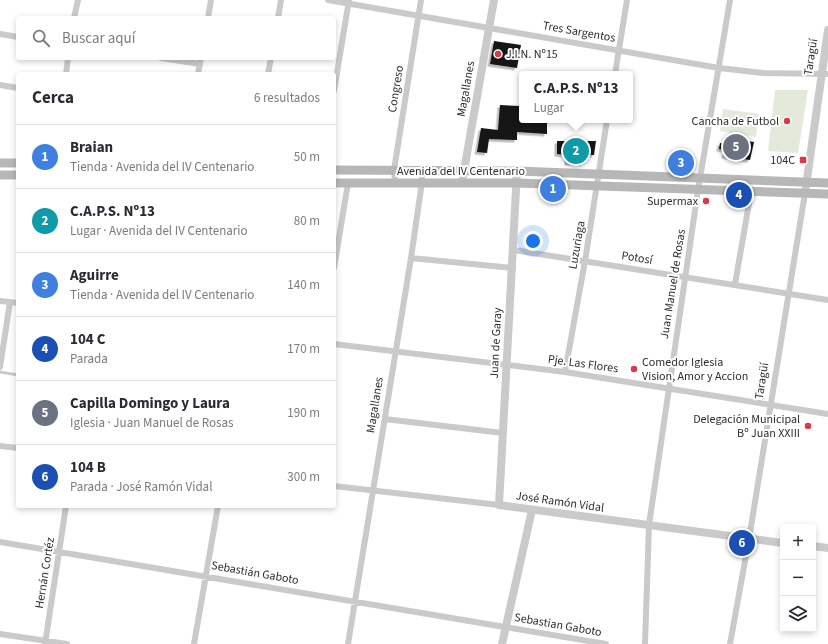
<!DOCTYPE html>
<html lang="es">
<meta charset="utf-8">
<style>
:root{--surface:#fff;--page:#f2f2f3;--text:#2b2b33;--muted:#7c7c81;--line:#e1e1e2;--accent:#b45309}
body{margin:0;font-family:"Source Sans 3",sans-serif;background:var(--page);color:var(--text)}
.controls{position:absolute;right:12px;bottom:12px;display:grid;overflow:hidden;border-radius:4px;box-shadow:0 2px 6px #0003}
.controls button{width:36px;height:36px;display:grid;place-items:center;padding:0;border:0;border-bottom:1px solid var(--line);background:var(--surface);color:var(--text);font:20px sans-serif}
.you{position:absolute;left:533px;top:241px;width:14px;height:14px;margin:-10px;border:3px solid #fff;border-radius:50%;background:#1a73e8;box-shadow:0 0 0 6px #1a73e833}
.badge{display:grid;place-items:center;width:26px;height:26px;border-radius:50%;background:var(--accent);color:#fff;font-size:13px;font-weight:700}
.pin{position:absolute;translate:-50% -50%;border:2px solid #fff;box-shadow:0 1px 4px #0006}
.popup{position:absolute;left:519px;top:71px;width:114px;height:52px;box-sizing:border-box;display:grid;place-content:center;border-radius:4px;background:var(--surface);filter:drop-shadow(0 1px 3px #0005);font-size:13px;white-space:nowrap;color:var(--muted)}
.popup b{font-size:15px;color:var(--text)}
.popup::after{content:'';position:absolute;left:50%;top:100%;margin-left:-8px;border:8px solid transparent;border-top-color:var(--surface)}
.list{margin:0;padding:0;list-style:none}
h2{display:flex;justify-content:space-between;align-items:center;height:52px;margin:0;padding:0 16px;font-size:17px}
h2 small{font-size:13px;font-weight:400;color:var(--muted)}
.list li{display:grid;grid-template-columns:26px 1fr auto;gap:12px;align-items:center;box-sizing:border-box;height:64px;padding:0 16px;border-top:1px solid var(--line)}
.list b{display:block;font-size:15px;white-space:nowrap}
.list p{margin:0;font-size:13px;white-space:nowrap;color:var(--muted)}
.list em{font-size:13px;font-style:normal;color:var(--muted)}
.icon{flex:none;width:22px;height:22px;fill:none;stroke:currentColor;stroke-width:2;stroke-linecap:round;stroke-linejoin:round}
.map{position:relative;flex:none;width:828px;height:644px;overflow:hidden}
.search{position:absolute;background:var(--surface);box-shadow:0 2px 6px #0003;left:16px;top:16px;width:320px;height:44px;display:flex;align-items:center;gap:10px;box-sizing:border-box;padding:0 14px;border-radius:4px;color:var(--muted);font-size:15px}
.panel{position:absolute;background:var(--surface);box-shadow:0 2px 6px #0003;left:16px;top:72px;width:320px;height:436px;border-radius:4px}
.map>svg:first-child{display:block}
.green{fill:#e3eadb}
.building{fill:#141414;filter:url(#shadow)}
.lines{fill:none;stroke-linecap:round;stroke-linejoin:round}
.service{stroke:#cacaca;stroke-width:3}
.minor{stroke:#cacaca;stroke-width:6}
.tertiary{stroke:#cacaca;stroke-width:8}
.secondary{stroke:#b7b7b7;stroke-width:9}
.poi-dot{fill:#da3949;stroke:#fff;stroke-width:1.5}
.labels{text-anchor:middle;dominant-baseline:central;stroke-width:4;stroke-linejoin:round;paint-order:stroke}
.street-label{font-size:12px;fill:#2d2d2d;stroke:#fff}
.poi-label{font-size:12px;fill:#2d2d2d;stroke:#fff;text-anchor:end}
</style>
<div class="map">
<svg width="828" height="644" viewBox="0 0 828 644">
<defs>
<filter id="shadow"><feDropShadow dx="-2.5" dy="2.5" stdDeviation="0" flood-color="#0004"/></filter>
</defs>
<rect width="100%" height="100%" fill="#fff"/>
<!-- green -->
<path class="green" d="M775,90H808L798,153L768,151Z
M723,109L759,114L756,137L720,131Z"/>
<!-- building -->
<path class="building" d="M494,41L521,45L517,68L490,64Z
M500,105L520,106L519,118H522V120H547V134L517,132V140L489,139L487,153L477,152L481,128L498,130Z
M727,138L754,142L750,160L724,156L725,150L719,149L720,143L726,144Z
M557,141H596L594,155H587V159H584L583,163H567V155L557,154Z"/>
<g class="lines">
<!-- service -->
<path class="service" d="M0,372L18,375"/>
<!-- minor -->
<path class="minor" d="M328,0L719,68L763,73L828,74
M74,18L78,0
M208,18L211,0
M278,18L281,0
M0,34L18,37
M161,58L200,64
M66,74L68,58
M198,74L201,58
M268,74L271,58
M615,74L627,0
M0,85L18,88
M334,91L349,0
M395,182L394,170L421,0
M514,250L828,300
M411,258L513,268
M334,268L348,183
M735,284L751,192
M0,301L18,303
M334,344L565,372L828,414
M0,367L10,302
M565,372L585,261L607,120
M385,419L503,433
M0,446L18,448
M334,486L499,505
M0,542L606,644
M0,634L67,644
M45,644L66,506
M194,644L218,506
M348,644L411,258L422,182V170
M645,644L649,525L698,190L730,0
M730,644L749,539L805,193"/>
<!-- tertiary -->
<path class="tertiary" d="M517,171L499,505L783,543
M462,182L494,0
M805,193L828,30
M813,546L828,548
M502,644L532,510"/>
<!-- secondary -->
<path class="secondary" d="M0,163H18
M334,170L517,171L828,183
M0,175H18
M334,183H517L828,194"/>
</g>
<!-- markers -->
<g class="poi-dot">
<circle cx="498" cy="54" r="4"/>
<circle cx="787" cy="121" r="4"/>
<rect x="799" y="156" width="8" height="8" rx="2"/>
<circle cx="706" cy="201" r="4"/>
<circle cx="634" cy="369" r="4"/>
<circle cx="808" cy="426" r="4"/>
</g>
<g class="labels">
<!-- street labels -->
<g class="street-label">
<text transform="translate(579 32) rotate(10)">Tres Sargentos</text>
<text transform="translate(811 57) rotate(-81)">Taragüí</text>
<text transform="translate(396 89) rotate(-81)">Congreso</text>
<text transform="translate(466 89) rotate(-80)">Magallanes</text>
<text x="461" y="171">Avenida del IV Centenario</text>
<text transform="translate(577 245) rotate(-80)">Luzuriaga</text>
<text transform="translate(637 258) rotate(9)">Potosí</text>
<text transform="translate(673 284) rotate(-81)">Juan Manuel de Rosas</text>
<text transform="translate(496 343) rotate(-87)">Juan de Garay</text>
<text transform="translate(583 364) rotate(8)">Pje. Las Flores</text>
<text transform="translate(762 381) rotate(-81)">Taragüí</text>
<text transform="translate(375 405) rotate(-81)">Magallanes</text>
<text transform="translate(560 502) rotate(8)">José Ramón Vidal</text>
<text transform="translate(45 573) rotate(-81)">Hernán Cortéz</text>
<text transform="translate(255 573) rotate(10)">Sebastián Gaboto</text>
<text transform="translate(558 625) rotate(10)">Sebastian Gaboto</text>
</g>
<!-- poi labels -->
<g class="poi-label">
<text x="506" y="54" text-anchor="start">J.I.N. Nº15</text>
<text x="779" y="121">Cancha de Futbol</text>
<text x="795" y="160">104C</text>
<text x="698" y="201">Supermax</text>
<text x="642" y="362" text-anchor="start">Comedor Iglesia<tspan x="642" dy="14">Vision, Amor y Accion</tspan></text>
<text x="800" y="419">Delegación Municipal<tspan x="800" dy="14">Bº Juan XXIII</tspan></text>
</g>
</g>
</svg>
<div class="controls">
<button>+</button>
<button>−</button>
<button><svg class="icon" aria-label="layers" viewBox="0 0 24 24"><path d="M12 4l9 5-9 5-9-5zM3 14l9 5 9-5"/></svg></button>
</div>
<div class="you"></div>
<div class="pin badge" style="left:553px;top:189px;background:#3f7fe0">1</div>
<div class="pin badge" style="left:576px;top:151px;background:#0f9aa8">2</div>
<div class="popup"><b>C.A.P.S. Nº13</b>Lugar</div>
<div class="pin badge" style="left:681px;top:163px;background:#3f7fe0">3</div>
<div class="pin badge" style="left:739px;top:195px;background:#1a4fb4">4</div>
<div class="pin badge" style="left:736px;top:147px;background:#6b7280">5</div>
<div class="pin badge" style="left:742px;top:543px;background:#1a4fb4">6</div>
<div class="search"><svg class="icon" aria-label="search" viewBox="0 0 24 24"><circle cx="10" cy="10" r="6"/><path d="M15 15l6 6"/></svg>Buscar aquí</div>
<section class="panel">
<h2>Cerca<small>6 resultados</small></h2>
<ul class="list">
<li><span class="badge" style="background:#3f7fe0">1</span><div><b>Braian</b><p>Tienda · Avenida del IV Centenario</p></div><em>50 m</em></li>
<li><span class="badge" style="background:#0f9aa8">2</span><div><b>C.A.P.S. Nº13</b><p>Lugar · Avenida del IV Centenario</p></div><em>80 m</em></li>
<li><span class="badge" style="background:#3f7fe0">3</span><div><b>Aguirre</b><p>Tienda · Avenida del IV Centenario</p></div><em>140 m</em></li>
<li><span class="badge" style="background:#1a4fb4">4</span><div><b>104 C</b><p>Parada</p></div><em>170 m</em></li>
<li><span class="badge" style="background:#6b7280">5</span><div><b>Capilla Domingo y Laura</b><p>Iglesia · Juan Manuel de Rosas</p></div><em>190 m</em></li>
<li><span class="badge" style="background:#1a4fb4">6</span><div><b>104 B</b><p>Parada · José Ramón Vidal</p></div><em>300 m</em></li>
</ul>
</section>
</div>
